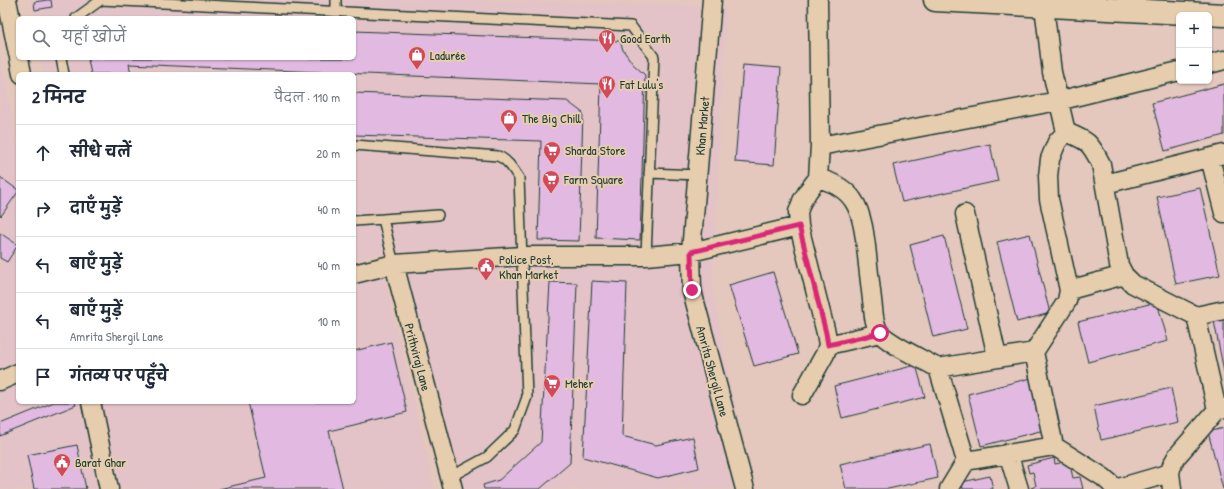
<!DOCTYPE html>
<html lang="hi">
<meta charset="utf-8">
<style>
:root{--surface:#fff;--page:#f2f2f3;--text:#1f2937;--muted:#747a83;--line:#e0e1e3}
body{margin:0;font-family:"Patrick Hand","Playpen Sans Deva",sans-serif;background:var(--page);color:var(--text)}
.controls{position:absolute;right:12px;top:12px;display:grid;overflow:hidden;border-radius:6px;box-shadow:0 1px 3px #0004}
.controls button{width:36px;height:36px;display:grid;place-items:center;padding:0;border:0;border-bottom:1px solid var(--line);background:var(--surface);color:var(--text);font:20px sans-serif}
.stop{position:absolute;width:12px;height:12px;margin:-9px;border:3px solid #db2777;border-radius:50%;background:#fff}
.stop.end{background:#db2777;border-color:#fff;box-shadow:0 1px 4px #0008}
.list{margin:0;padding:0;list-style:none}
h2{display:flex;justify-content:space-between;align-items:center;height:52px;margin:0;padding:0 16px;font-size:17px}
h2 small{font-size:13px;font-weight:400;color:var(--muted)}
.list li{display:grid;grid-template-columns:26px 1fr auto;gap:12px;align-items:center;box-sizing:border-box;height:56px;padding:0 16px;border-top:1px solid var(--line)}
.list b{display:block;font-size:15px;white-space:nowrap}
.list p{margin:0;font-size:13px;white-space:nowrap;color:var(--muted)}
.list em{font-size:13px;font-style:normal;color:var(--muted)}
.icon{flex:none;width:22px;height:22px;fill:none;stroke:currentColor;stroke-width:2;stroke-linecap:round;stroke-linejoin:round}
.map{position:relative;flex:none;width:1224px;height:489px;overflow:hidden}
.search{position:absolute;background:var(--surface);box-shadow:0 1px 3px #0004;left:16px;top:16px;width:340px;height:44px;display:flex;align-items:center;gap:10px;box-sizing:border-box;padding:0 14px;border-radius:6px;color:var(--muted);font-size:15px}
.panel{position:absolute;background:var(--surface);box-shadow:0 1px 3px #0004;left:16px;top:72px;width:340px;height:332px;border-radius:6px}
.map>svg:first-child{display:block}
.built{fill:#e3c3c8}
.building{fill:#e1b9e1;stroke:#1f3d34}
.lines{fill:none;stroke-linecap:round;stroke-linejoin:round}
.lane-casing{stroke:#1f3d34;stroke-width:12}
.street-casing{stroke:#1f3d34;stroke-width:21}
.secondary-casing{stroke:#1f3d34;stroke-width:25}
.lane{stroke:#e6cdae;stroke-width:9}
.street{stroke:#e6cdae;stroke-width:18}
.secondary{stroke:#e6cdae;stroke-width:22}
.route{stroke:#db2777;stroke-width:5}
.labels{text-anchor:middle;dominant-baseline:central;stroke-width:4;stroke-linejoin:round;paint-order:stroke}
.poi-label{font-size:13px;fill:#1f3d34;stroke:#e6cdae;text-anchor:start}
.street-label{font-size:13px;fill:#1f3d34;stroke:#e6cdae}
</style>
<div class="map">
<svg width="1224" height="489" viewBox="0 0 1224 489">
<rect width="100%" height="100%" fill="#e4c7bd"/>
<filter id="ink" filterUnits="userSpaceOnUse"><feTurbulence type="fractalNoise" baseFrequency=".025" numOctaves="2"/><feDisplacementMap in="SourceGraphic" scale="8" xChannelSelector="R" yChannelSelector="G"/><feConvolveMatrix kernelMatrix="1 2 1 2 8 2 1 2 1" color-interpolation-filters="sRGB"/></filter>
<g filter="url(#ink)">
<!-- built -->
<path class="built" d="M32,0H455L726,7L712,287L750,489H455L394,250L354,260V74H44L41,58H354V18H34Z
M0,58L18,148V402H354V286L384,277L434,489H0Z"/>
<!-- building -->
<path class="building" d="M47,0H51L52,7L35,10L34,2Z
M354,31L620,41L623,50L633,64L645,75L640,240L596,238L601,84L129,64L131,74H91L88,60L90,58H354Z
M743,65L781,68L774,165L735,162Z
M1224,84V135L1165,151L1152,103Z
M354,93L567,101L583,113L579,241L538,240L541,141L354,135Z
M990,144L998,181L902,202L893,165Z
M0,177L18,190V192L1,216L0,215Z
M1200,188L1220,275L1176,284L1157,197Z
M0,233L18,245L7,262L0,258Z
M1030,234L1050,313L1017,322L997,242Z
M944,236L967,329L933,337L910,245Z
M773,272L798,354L754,366L729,285Z
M592,281L627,283L622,436L656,445L693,437L699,468L658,478L583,457Z
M550,282L577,283L570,463L540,489H484L483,485L499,480L541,442Z
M1157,302L1168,341L1088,362L1078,322Z
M1224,319V372L1214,321Z
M391,342L407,412L329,431L343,489H219L266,478L248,402H354V351Z
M916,365L925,397L842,418L834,386Z
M1031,378L1044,430L981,446L968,394Z
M1171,388L1178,422L1101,440L1094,406Z
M54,402H75L76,405L0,436V424Z
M1224,428V489H1223L1208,432Z
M930,444L938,478L888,489H846L840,464Z
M77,445L86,489H34L27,455Z
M1054,458L1055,464L1069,461L1073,478L1080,477L1083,489H1031V488L1036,486L1033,472L1029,473L1027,465Z
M990,476L993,489H963L962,482Z"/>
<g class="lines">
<!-- lane casing -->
<g class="lane-casing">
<path id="lane" d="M336,11V0
M76,18L101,0L631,26L654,57L646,256
M61,58L64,74
M354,145L498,156C508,160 513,169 519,178L527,397L515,430L487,457L450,477
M649,173L698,175
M383,219L438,215
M354,221L383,219L394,264"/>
</g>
<!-- street casing -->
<g class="street-casing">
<path id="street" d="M7,0L18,54
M712,0L691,252L692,291L745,489
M1044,6L1052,72L1066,132
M19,58L22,74
M1209,64L1224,60
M1066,132C1088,141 1090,142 1101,164L1119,265L1124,275L1133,284L1196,316
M820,146L1058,101L1179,71
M1210,158L1224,213
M818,178C832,182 845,188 853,200C864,215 866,247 868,265C870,283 872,300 874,317C875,322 876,327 879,332C887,343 924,360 938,368
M1105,184L1224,154
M965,214L997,357
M394,264L453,489
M354,274L394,264L522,256H646L691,252L799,226
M1069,290L1124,275
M1224,310L1196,316L1217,410L1224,408
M828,345L880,333
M1034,352L938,368L966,461L1054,446L1034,352L1067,301L1069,290L1049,199L1048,176L1050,159L1057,142L1066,132
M0,381L18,373
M802,395L825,354L828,345L826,333L799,226L798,212L802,201L808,191L818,178L820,146L818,0
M91,402L109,489
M1054,446L1103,477L1110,483L1115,489
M1008,453L1019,489
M949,489L966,461
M1115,489L1170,473
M1172,489L1170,473L1172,465L1177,456L1217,410"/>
</g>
<!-- secondary casing -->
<g class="secondary-casing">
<path id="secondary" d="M935,0L1224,15"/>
</g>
<!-- lane -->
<use href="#lane" class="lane"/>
<!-- street -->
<use href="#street" class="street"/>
<!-- secondary -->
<use href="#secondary" class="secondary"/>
</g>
</g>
<g class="lines" filter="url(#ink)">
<!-- route -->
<path class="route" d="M692,290L691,252L799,226L826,333L828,345L880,333"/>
</g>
<!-- icons -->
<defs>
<g id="restaurant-pin" transform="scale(0.9)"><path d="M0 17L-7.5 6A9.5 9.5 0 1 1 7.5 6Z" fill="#d1495b" stroke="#e6cdae"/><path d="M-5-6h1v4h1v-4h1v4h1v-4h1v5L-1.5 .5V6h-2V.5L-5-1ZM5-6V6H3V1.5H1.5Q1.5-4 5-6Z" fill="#fff"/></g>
<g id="shop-pin" transform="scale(0.9)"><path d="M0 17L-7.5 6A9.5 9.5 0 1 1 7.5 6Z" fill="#d1495b" stroke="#e6cdae"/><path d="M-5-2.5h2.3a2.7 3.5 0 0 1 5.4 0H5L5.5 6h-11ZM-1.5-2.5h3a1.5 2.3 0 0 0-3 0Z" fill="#fff"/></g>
<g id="supermarket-pin" transform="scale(0.9)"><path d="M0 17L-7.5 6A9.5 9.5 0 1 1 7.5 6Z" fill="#d1495b" stroke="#e6cdae"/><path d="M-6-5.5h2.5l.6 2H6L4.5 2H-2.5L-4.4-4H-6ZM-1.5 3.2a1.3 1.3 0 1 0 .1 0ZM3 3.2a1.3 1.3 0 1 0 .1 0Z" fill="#fff"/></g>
<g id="civic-pin" transform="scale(0.9)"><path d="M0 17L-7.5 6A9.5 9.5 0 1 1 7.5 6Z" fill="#d1495b" stroke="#e6cdae"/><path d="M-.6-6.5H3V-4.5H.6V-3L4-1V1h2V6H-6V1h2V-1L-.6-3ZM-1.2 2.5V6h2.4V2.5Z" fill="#fff"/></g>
</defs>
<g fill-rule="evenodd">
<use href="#restaurant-pin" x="607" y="38"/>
<use href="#shop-pin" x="417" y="55"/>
<use href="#restaurant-pin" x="607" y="84"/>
<use href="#shop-pin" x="509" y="118"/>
<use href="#supermarket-pin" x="552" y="150"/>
<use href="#supermarket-pin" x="551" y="179"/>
<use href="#civic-pin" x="486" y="266"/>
<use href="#supermarket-pin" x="552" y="383"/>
<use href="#civic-pin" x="62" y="462"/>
</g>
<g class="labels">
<!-- poi labels -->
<g class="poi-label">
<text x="620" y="38">Good Earth</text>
<text x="430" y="55">Ladurée</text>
<text x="620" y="84">Fat Lulu's</text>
<text x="522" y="118">The Big Chill</text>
<text x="565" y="150">Sharda Store</text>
<text x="564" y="179">Farm Square</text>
<text x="499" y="259">Police Post,<tspan x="499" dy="15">Khan Market</tspan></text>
<text x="565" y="383">Meher</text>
<text x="75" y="462">Barat Ghar</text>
</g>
<!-- street labels -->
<g class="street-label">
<text transform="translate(702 126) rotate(-85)">Khan Market</text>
<text transform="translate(418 357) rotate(75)">Prithviraj Lane</text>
<text transform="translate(713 371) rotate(75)">Amrita Shergil Lane</text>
</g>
</g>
</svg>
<div class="controls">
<button>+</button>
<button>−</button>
</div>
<div class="stop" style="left:880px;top:333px"></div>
<div class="stop end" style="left:692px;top:290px"></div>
<div class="search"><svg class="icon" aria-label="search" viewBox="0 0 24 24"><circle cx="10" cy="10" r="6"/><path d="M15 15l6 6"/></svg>यहाँ खोजें</div>
<section class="panel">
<h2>2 मिनट<small>पैदल · 110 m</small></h2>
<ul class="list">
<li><svg class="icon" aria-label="ahead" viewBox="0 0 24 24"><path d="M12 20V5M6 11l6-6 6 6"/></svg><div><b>सीधे चलें</b></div><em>20 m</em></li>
<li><svg class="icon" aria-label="right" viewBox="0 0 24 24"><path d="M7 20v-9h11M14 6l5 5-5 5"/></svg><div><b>दाएँ मुड़ें</b></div><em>40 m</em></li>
<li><svg class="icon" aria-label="left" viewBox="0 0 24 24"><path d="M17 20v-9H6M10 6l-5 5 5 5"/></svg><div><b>बाएँ मुड़ें</b></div><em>40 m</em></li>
<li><svg class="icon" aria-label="left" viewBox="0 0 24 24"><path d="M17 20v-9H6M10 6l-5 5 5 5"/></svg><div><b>बाएँ मुड़ें</b><p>Amrita Shergil Lane</p></div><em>10 m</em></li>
<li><svg class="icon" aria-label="arrive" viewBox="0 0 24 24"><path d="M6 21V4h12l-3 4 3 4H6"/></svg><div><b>गंतव्य पर पहुँचे</b></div></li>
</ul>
</section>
</div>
